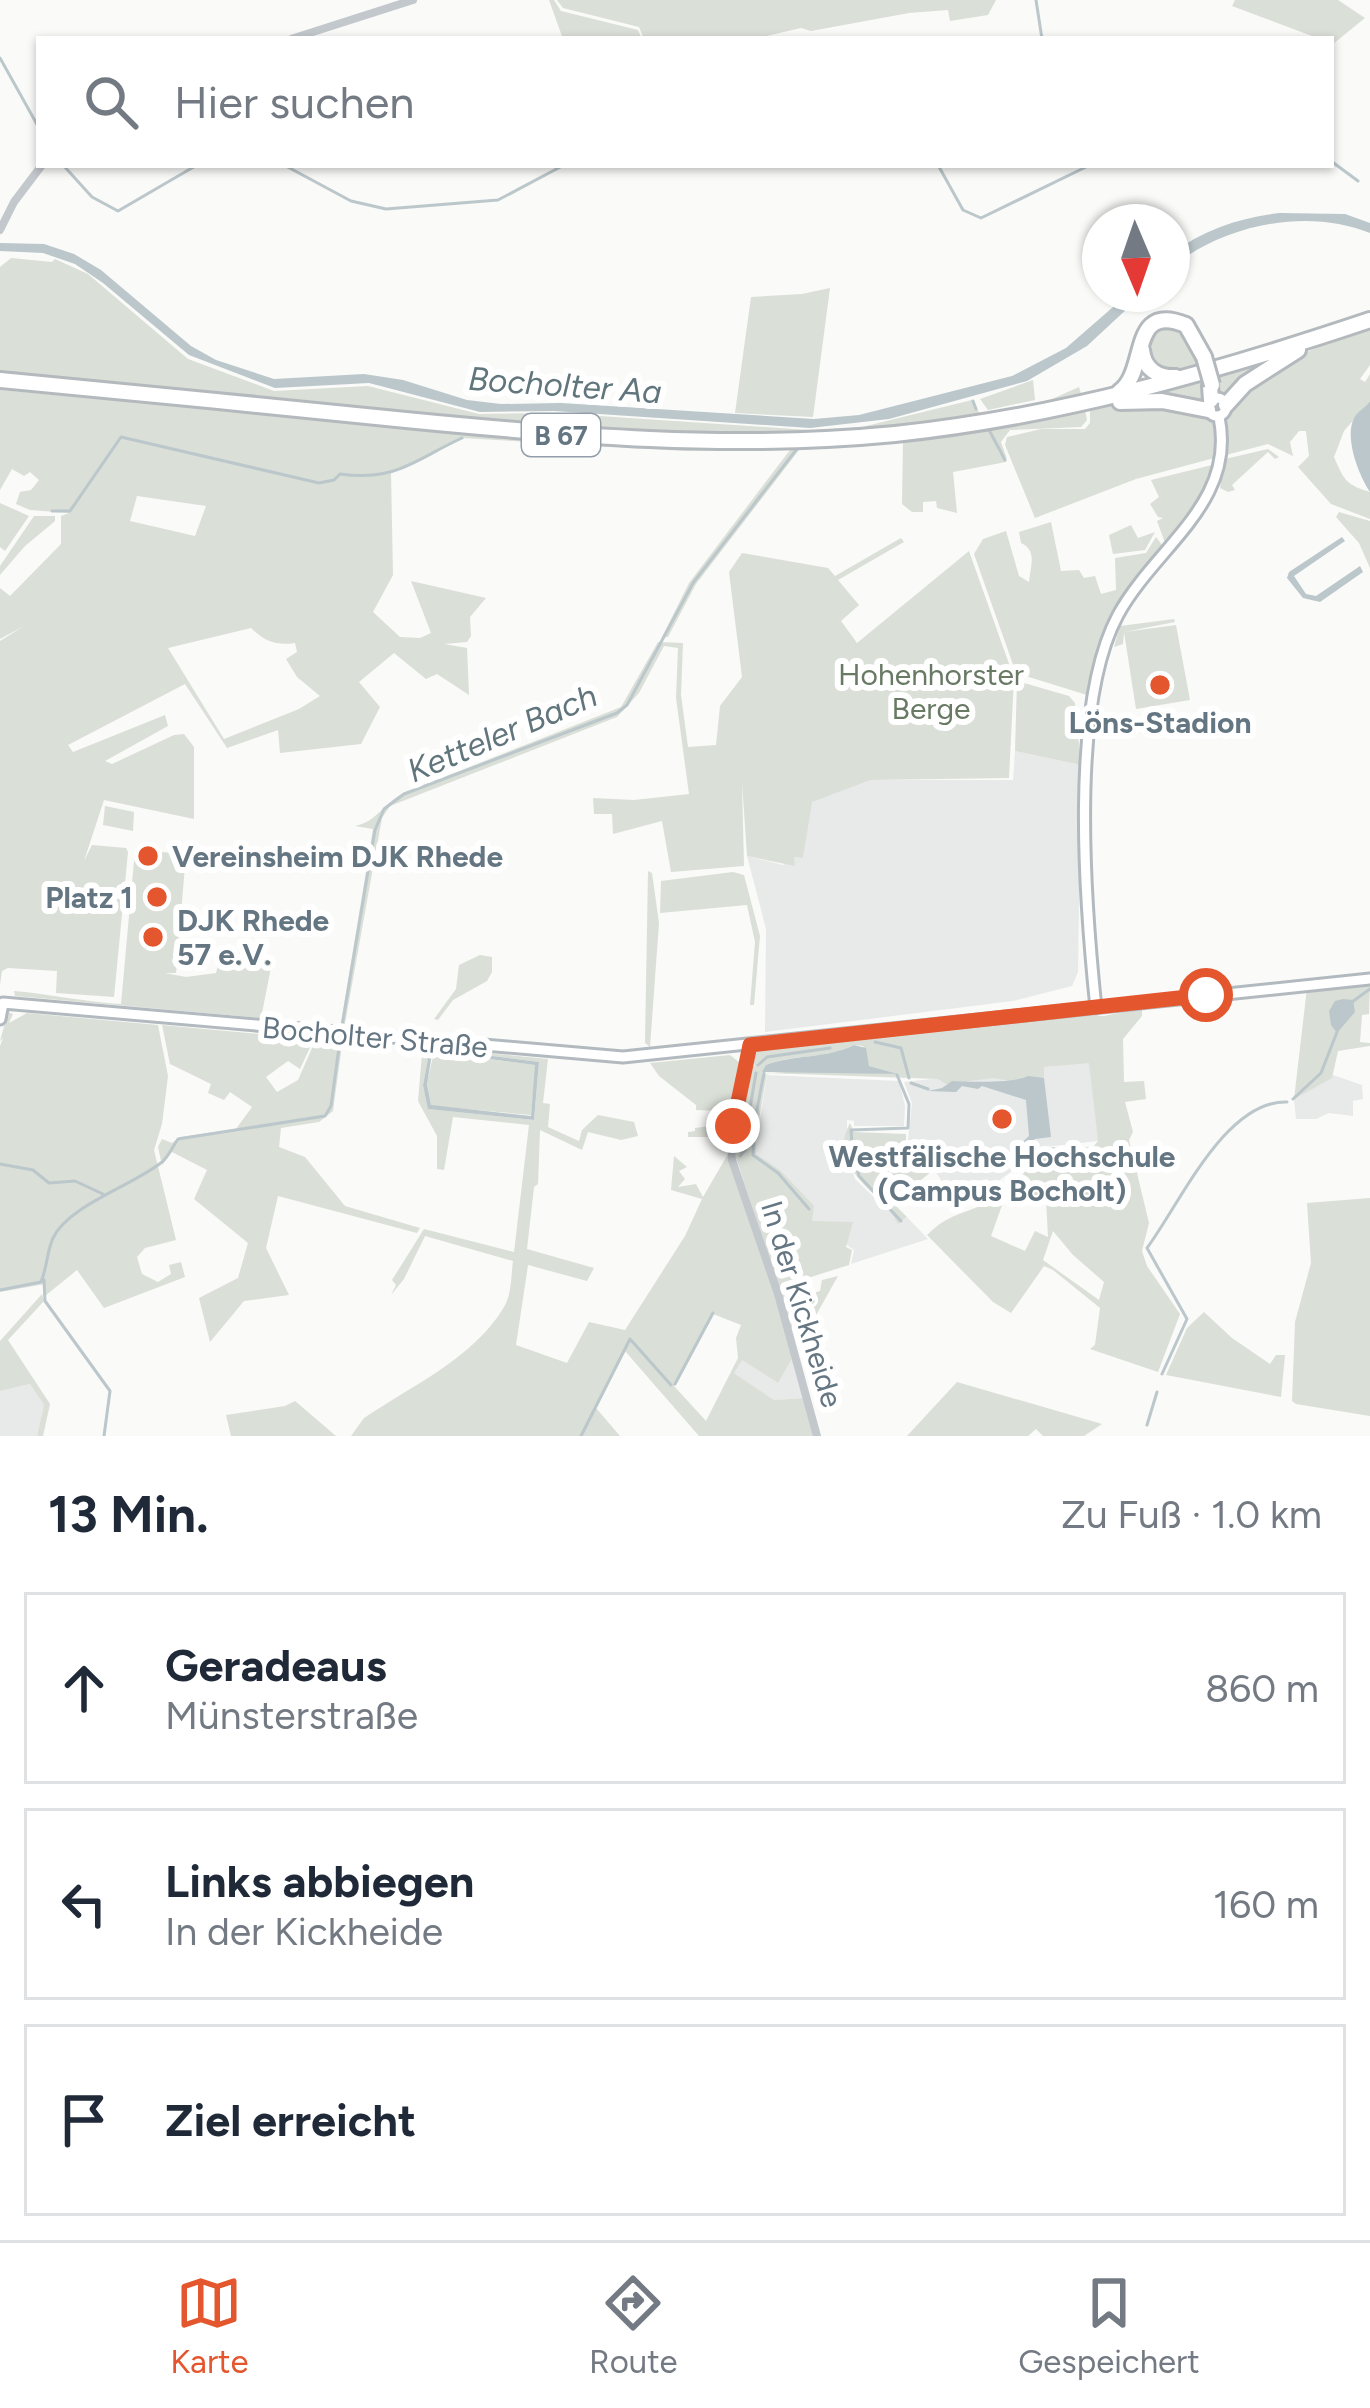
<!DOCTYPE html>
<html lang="de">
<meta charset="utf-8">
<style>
:root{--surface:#fff;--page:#f2f2f3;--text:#1f2937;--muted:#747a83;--line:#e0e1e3;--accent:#e4572e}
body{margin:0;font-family:Figtree,sans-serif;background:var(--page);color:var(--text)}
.compass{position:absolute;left:1082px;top:204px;width:108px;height:108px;border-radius:50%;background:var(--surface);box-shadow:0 3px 9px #0004;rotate:178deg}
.stop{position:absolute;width:36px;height:36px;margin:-27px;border:9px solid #e4572e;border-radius:50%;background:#fff}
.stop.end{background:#e4572e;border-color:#fff;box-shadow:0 3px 12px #0008}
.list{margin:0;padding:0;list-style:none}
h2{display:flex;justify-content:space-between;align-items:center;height:156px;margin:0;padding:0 48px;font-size:51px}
h2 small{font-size:39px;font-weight:400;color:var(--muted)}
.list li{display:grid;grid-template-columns:78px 1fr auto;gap:36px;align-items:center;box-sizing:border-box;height:192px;margin:0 24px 24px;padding:0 24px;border:3px solid var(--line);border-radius:0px}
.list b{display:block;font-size:45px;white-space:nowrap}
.list p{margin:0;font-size:39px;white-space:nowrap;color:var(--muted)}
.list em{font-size:39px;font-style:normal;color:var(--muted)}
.icon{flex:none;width:66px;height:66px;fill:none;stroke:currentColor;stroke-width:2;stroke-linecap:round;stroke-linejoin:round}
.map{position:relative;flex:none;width:1370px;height:1436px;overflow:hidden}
.search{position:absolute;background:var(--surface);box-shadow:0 3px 9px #0004;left:36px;right:36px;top:36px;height:132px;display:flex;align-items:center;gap:30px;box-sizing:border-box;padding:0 42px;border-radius:0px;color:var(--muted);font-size:45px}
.sheet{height:804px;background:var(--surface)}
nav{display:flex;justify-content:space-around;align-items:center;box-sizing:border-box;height:168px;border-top:3px solid var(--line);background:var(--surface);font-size:33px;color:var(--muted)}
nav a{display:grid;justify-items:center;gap:6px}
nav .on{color:var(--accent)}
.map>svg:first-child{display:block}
.built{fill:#e8e9e9}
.green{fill:#dadfd7;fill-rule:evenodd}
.water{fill:#bbc7cb;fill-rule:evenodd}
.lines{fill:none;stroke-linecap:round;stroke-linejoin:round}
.stream{stroke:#bbc7cb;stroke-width:3}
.secondary-casing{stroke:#b3babf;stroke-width:15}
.trunk-casing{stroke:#b4b9bd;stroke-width:20}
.tertiary{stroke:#c3c8cc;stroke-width:8}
.secondary{stroke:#fff;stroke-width:9}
.trunk{stroke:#fff;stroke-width:14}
.trunk-bridge-casing{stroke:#b4b9bd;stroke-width:20;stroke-linecap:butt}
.trunk-bridge{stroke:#fff;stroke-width:14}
.route{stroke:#e4572e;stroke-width:15}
.poi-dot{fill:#e4572e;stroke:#fff;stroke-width:4.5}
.labels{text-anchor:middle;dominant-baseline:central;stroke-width:12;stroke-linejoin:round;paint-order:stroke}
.shield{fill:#fff;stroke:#939fa8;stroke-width:3}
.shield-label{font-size:27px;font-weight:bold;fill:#657683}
.park-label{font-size:30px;fill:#687a64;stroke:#fff}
.poi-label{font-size:30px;font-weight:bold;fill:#657683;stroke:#fff}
.street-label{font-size:30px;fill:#657683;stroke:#fff}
.water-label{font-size:33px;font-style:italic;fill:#60757c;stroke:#fff}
</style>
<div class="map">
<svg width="1370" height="1436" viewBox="0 0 1370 1436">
<rect width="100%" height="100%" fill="#fafaf8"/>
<!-- built -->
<path class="built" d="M1015,751L1081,765L1078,972L1072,986L1013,1001L765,1032L766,929L747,856L783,865L793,857L803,858L811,802L871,780H1013Z
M1090,1062L1098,1141L1045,1147L993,1185L987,1179L949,1193L934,1169L951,1159L928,1170L905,1168L912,1103L904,1082Z
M767,1075L899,1081L905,1106L904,1126H854V1121L847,1120V1153L855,1179L883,1206L903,1221L907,1217L928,1239L851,1264L854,1250L812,1221L813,1206L781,1171L758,1157L755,1151Z
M1333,1075L1362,1085L1363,1099L1353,1101V1116L1329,1113L1316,1119H1296L1294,1099Z
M741,1359L778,1383L792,1359L803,1398L774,1400L734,1373Z
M30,1384L44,1405L37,1436H0V1391Z"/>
<!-- green -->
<path class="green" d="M549,0H554L561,11L638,30L642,39H563Z
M557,0H996L988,15L950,21L948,10L909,13L811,31L801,28L753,39H644L639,27L563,8Z
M1235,0H1338L1365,18L1333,44L1331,39H1320L1232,6Z
M11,258L52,262L55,259L88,274L188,359L274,391L368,386L479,414L555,413L809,430L804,437H630L0,373V267Z
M830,288L813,417L735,413L751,297L802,294Z
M1176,326L1191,337L1202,369L1181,374L1153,370L1144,342L1156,328Z
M1370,327V365L1360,379L1365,382L1370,374V401L1344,431L1334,457C1344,481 1347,485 1370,492V519L1331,504L1298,467L1309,456L1306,431H1299L1290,442L1293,456L1268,444L1226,455C1225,438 1221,422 1228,407C1245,373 1334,340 1370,327Z
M1296,349L1225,398L1215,390L1212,374Z
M1204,377L1206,407L1122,400Z
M1033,380L1035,400L988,410L980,399Z
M1079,387L1083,400L982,420L807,438L815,430L862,427L972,400L981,416L1052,399Z
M0,390L594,444L792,446V450L1019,423L1085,410L1087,420L1081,427L1010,430L1001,442L1007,459L997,449L1006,462L953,472L957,513L937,508L936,501L923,502V512H912L902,504L903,442L799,450L696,584L668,637H662L689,583L790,450L686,451L461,438L391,473L393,575L373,612L400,637L420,638L431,633L411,581L486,598L470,617L471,636L467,642L444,644L467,648L469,695L437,674L426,679L394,653L359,682L380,707L361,744L280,753L278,730L227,748L185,684L68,745L73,752L165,715L168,726L105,761L112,764L174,735L184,734L194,747V819L104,800L84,861L92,845L126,848L128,852L114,997L56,993L57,971L8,968L2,971L0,985V641L24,626L0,639V588L10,596L61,544V516L69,513L30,510L16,504L20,492L31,490L39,480L30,472L24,476L12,469L0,490ZM137,496L206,506L195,536L130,521ZM251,628C264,641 276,646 295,643L297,652L286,659L297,677L320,696L299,709L224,739L168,648Z
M1131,403L1206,412L1217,426L1218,457L1136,479L1035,518L1005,445L1007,437L1041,429H1085L1090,423V409Z
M1268,449L1279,457L1275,459L1268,452L1232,485L1235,490L1228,492L1220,488L1225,459Z
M1216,464L1207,490L1165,543L1157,521L1163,518L1158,517L1150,504L1159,497L1151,480Z
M0,503L29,516L5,551L0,547Z
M1339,512L1370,521V568L1359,543L1336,517Z
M34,516H55V521L25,546L0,575V566Z
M1051,522L1061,571L1079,570L1084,578L1095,576L1101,594L1116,590L1115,558L1146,553L1156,537L1162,545C1122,590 1098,636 1087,695L1016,673L974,554L983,539L1006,531L1019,576L1029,582C1030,567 1038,551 1021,543L1019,532Z
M1131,525L1138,538L1155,532L1145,550L1113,554L1109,535Z
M901,538L904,542L838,580L859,605L841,621L857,643L969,551L1014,678L1009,778L871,780L812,802L803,858L794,857L795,866L747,856L742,782L744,866L671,872L662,821L613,834L612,814H594L593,798L634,800L689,794L676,698L678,648L664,646L639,693L617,717L390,806L382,818L344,1029H340L373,829L355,826C377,822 384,802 404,793L621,707L658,642L683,643L681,695L688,747L716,745L720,706L742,677L729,572L742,553L828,568L835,576Z
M1174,619L1175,622L1124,632L1176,625L1190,700L1136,709L1124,632L1123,644L1114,647L1120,626Z
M1017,681L1069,696L1075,703L1081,765L1015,751Z
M105,806L134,812L133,831L103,825Z
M135,850L186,854L176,973H165L186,977L216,973L224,944L272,962L261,1018L15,996L14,991C50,994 85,1002 121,1004Z
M648,871L652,873L659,923L650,1047L645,1043Z
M733,872L744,875L760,936L754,1005H750L755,942L747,905L660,913L661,881Z
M480,955L492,957V972L487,981L453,1000L438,1020L434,1019L456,989L459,965Z
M1370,985L1369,1014L1362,1015L1360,1042L1370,1043V1046L1338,1051L1332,1078L1294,1099L1307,988Z
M1142,1008V1016L1123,1039L1124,1082L1144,1081L1146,1099L1125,1102L1133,1132L1129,1140L1149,1223L1142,1251L1147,1266L1180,1314L1158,1372L1090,1349L1095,1345L1100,1308L1053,1270L1044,1266L1011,1313L993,1302L927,1235C951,1212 961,1216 988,1202C1013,1189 1028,1169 1045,1147H1093L1098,1141L1089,1063L1044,1067V1078L1017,1082L993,1078L946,1084L938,1079L767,1073L758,1125L737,1124L750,1065L756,1066L749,1062L760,1047L1051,1014L1104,1016ZM854,1045L863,1046L869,1066L897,1074L808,1070L762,1074L766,1065C796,1053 825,1060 854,1045ZM1020,1189L1046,1199L1048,1237L1035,1231L1025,1251L991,1236L1005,1197ZM1053,1231L1073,1255L1104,1282L1099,1300L1043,1260Z
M8,1012L13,1014L9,1023L27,1013L158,1025L168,1076L162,1124L154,1150L176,1240L145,1248L137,1257L142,1274L158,1282L171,1274L169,1265L181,1262L185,1277L104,1308L77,1270L45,1296V1284L0,1292V1046L3,1038L0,1041Z
M162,1025L314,1039L300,1069L288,1061L266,1077L277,1092L298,1080L316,1039L337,1042L343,1038L333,1111L319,1122L281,1128L279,1147L305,1157L345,1206L420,1228L417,1233L278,1196L266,1248L289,1295L244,1301L210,1342L199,1298L238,1278L248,1243L194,1199L207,1170L172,1152L162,1165L158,1147L162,1139L172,1143L180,1137L236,1129L252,1107L230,1092L224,1100L208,1093L211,1084L170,1064Z
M427,1047L548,1059L543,1103L550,1104L548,1127L579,1141L582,1130L598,1115L634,1122L638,1136L621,1140L588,1132L582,1150L540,1130L538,1184L534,1187L527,1249L594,1268L587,1281L528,1265L516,1345L567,1363L589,1322L625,1330L685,1236L702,1199L671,1190L674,1156L687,1167L679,1171L685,1179L678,1187L696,1184L703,1197L728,1154L775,1293L792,1359L778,1383L742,1360L734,1373L774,1400L803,1398L814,1436H699L625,1351L596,1408L620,1436H351L364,1418C410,1387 475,1357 504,1307C512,1294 511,1275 513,1261L425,1236L404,1279L391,1295L396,1285L392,1280L424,1229L514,1252L529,1125L453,1117L444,1170L437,1169V1136L418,1101L422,1054ZM430,1048L539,1062L534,1120L429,1109L423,1085ZM713,1314L741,1325L736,1338L738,1358L706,1421L674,1386Z
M434,1052L536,1065L531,1115L431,1106L427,1082Z
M730,1055L740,1063L730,1123L719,1125L720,1137H688V1132L695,1131V1128L719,1125V1111L696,1110V1105L659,1076L650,1063Z
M850,1123L854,1132L906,1134V1168L928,1170L944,1154L954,1153L893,1203L907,1217L898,1224C883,1192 825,1169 850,1123Z
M736,1129L757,1130L756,1154L781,1171L814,1206L812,1221L853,1222L846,1247L852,1250L849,1265L779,1287L736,1158Z
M1370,1198V1416L1296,1404L1292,1401L1295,1322L1311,1263L1307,1203Z
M838,1276L806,1333L791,1328L781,1294L788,1292L797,1298L820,1291L822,1280Z
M42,1294L44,1301L8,1340L50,1404L43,1436H37L44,1405L30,1384L0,1391V1341Z
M1204,1312L1232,1338L1270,1364L1276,1355H1285L1281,1397L1166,1375L1187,1328Z
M957,1382L1102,1424L1084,1436H1043L1036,1429L1028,1436H907Z
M295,1401L336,1436H231L226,1415L285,1406Z"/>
<!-- water -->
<path class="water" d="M1280,213L1345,214L1370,223V233C1307,207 1224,225 1172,267V253C1204,230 1241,217 1280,213Z
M0,243L44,244L74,254L101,270L191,346L216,360L274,379L364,374L403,380L467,400L501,404L561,403L814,419L859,415L1012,376L1066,348L1128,294H1143L1087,346L1027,381L889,419L810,428L554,411L480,412L369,383L275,388L189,355L103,283L75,264L43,253L0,251Z
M1370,401V492C1359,476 1342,434 1356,415C1360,410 1366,407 1370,401Z
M1342,537L1345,541L1294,576L1306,594L1316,596L1360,566L1363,572L1320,602L1303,598L1287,578L1289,572Z
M1343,999L1353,1000L1355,1012L1337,1033L1331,1025L1329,1011L1335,1001Z
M854,1045L866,1048L869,1066L898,1074L762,1072L766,1065C795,1054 826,1059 854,1045Z
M430,1048L539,1062L534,1120L428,1109L423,1085ZM437,1052L535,1065L531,1116L431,1105L427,1084L432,1054Z
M1028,1076L1044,1078L1051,1137L1035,1139L1005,1163L1003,1161L1029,1136L1026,1100L982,1086L978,1089L962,1086L956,1092L928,1091L942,1088L952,1081C968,1082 1016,1083 1028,1076Z"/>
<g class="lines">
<!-- stream -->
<path class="stream" d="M1036,0L1042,39
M0,58L39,128
M1331,161L1358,181
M63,165L92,197L118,211L197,165
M284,165L351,201L386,209L498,200L564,165
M938,165L963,210L981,218L1090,165
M973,401L976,409
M988,428L1005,460
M52,511H70L121,437L319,483L334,480L340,474C396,482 416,459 462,438
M1352,1002L1370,989
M342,1026L375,830L384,809L404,794L617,713L627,705L693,583L796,450
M832,1040L872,1036
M875,1042L901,1048L909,1078
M758,1065L767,1057L830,1048
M911,1083L928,1089
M1293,1099L1321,1073L1337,1032
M747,1125L756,1073
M754,1125L764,1073
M754,1130L753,1155L778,1173L809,1209
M852,1145L851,1130L908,1128L909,1104L897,1075
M853,1152L859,1176L901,1221
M740,1156L745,1150L747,1129
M0,1164L33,1170L49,1183L75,1181L103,1194
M44,1280L45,1301L110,1391L104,1436
M0,1290L41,1282C47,1268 47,1251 53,1238C69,1205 134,1185 162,1162C168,1157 173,1146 178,1139L325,1116L331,1106L340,1040
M1162,1374L1187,1319L1147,1248C1180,1204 1225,1100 1287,1102
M675,1384L713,1313
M1147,1425L1157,1392
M581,1436L630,1339L671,1385"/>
<!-- secondary casing -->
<g class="secondary-casing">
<path id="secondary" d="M1208 407a9 9 0 1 1 18 0a9 9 0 1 1-18 0Z
M1096,1008C1085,903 1069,706 1118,615C1155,547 1237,503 1219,417
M0,1019L3,1003L623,1057L1370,979"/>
</g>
<!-- trunk casing -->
<g class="trunk-casing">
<path id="trunk" d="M1142,350C1144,369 1158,378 1176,377
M0,380C135,393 271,406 406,420C569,436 731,450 895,434C1058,417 1215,372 1370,320
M1210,386L1211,400
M1119,392C1149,372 1128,301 1186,325L1204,357
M1120,402L1162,401L1208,410
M1226,405L1245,384L1298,350"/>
</g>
<!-- tertiary -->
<path class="tertiary" d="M291,39L413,0
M0,230L14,202L42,165
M750,1045L731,1139L732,1160L778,1294L817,1436"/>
<!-- secondary -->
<use href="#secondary" class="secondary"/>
<!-- trunk -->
<use href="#trunk" class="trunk"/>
<!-- trunk-bridge casing -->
<g class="trunk-bridge-casing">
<path id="trunk-bridge" d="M1204,357L1212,385"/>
</g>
<!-- trunk-bridge -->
<use href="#trunk-bridge" class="trunk-bridge"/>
</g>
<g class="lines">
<!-- route -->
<path class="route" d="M733,1126L750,1045L1206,995"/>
</g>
<!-- markers -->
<g class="poi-dot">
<circle cx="1160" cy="685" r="12"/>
<circle cx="148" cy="856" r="12"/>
<circle cx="157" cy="897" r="12"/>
<circle cx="153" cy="937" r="12"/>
<circle cx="1002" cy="1119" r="12"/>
</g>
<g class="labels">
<!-- shield labels -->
<rect class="shield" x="522" y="414" width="78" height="42" rx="9"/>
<g class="shield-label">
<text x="561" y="435">B 67</text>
</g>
<!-- park labels -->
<g class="park-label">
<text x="931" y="674">Hohenhorster<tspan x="931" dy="34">Berge</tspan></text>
</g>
<!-- poi labels -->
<g class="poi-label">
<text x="1160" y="722">Löns-Stadion</text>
<text x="172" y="856" text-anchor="start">Vereinsheim DJK Rhede</text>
<text x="133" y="897" text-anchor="end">Platz 1</text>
<text x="177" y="920" text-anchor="start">DJK Rhede<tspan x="177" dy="34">57 e.V.</tspan></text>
<text x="1002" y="1156">Westfälische Hochschule<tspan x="1002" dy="34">(Campus Bocholt)</tspan></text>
</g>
<!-- street labels -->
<g class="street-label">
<text transform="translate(375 1037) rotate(5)">Bocholter Straße</text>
<text transform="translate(802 1304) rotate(73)">In der Kickheide</text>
</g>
<!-- water labels -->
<g class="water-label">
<text transform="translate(565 385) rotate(4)">Bocholter Aa</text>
<text transform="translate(502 733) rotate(-23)">Ketteler Bach</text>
</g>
</g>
</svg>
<svg class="compass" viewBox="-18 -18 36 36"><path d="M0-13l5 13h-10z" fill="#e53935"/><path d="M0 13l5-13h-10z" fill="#747a83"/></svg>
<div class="stop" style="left:1206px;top:995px"></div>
<div class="stop end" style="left:733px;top:1126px"></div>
<div class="search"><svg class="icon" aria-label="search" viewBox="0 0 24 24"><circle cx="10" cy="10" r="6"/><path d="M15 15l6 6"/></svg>Hier suchen</div>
</div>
<section class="sheet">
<h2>13 Min.<small>Zu Fuß · 1.0 km</small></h2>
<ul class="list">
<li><svg class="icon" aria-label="ahead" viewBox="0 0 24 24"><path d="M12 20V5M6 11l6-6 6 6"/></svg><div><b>Geradeaus</b><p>Münsterstraße</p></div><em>860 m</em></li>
<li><svg class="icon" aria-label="left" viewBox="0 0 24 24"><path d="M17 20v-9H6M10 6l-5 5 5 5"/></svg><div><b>Links abbiegen</b><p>In der Kickheide</p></div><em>160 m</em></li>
<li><svg class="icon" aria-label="arrive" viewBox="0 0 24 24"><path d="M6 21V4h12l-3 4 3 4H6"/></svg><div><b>Ziel erreicht</b></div></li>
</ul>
</section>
<nav>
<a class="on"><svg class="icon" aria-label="map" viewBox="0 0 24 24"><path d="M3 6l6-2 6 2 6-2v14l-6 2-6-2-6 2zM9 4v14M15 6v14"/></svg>Karte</a>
<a><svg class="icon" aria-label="directions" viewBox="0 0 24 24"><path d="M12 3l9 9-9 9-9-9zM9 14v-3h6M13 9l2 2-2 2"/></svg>Route</a>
<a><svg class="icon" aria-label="saved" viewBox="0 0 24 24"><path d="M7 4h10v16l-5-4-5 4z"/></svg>Gespeichert</a>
</nav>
